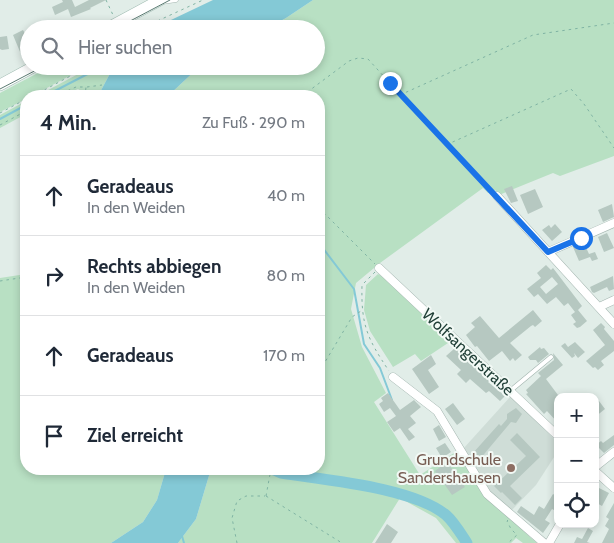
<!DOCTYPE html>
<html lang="de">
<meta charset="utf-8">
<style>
:root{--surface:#fff;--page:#f2f2f3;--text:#1f2937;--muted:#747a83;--line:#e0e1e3}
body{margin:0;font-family:Cabin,sans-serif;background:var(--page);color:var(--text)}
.controls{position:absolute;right:15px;bottom:15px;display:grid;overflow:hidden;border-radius:10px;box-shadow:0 2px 8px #0003}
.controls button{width:45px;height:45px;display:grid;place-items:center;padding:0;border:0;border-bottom:1px solid var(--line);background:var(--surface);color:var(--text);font:25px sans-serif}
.stop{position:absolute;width:15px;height:15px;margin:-11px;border:4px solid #1a73e8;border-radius:50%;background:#fff}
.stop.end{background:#1a73e8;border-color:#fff;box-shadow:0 1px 5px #0008}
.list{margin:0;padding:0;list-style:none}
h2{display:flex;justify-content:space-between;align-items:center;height:65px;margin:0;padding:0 20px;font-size:21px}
h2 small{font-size:16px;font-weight:400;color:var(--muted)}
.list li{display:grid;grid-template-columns:32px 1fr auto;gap:15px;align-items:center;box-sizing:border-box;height:80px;padding:0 20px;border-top:1px solid var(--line)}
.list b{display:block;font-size:19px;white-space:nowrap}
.list p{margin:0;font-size:16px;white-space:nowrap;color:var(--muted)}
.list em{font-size:16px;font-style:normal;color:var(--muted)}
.icon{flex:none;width:28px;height:28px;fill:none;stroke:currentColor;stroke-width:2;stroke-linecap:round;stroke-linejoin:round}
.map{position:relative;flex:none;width:614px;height:543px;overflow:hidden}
.search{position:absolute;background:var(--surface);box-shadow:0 2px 8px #0003;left:20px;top:20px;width:305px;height:55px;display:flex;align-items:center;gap:12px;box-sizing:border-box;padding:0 18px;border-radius:28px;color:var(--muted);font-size:19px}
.panel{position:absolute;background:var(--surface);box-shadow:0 2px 8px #0003;left:20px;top:90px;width:305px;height:385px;border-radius:20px}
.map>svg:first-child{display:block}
.built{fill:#cfddd7}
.green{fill:#b8e0c3}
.water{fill:#84c9d6}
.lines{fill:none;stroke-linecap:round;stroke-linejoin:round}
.stream{stroke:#84c9d6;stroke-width:2}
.river{stroke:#84c9d6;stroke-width:11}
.building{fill:#b6c8c1;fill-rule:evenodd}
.service-casing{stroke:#a3b5af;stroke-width:5}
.minor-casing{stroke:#a3b5af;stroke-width:9}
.secondary-casing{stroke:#9ebab0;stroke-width:12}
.path{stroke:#7fb3a3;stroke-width:1;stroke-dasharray:2.5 4;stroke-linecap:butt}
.service{stroke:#fff;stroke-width:4}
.minor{stroke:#fff;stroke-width:8}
.secondary{stroke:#fff;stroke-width:11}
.tram{stroke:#5a7b72;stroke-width:1}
.route{stroke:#1a73e8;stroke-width:6}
.education-dot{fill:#8d6e63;stroke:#f2f9f5;stroke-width:2}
.labels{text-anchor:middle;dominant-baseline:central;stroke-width:4;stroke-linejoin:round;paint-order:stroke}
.street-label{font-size:16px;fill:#203f37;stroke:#f2f9f5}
.education-label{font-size:16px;fill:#785e54;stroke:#f2f9f5;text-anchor:end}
</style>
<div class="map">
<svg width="614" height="543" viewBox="0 0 614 543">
<rect width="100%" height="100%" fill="#e1ede8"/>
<!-- built -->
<path class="built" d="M511,396L558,443V451L536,485L510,512L490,493L463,449Z"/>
<!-- green -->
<path class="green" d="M313,0H614V156L560,176L553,173L499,195L495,190L488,193L483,188L380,263L356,283L351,309L362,347L386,393L374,402L420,475L457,451C482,483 506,517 537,543H523L516,538L511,543H456L436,518L400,498L372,543H178L196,519L211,469H319V96H168L200,66H316V29H266L286,18Z
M51,66H88L32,96H26V99L0,112V93Z
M93,66H114L98,96H83V92L78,89L61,96H37Z
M26,101V114L0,128V115Z
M26,274V469H166L157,500L143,522L111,543H0V278Z
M378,274L383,277L451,341L421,361L415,354L393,367L370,331L364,310L366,285Z"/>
<!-- water -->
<path class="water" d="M213,0H313L286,18L266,29H152Z
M114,66H200L168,96H98Z
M166,469H211L196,519L178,543H111L143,522L157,500Z"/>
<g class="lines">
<!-- stream -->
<path class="stream" d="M45,96L103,66
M0,119L26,105
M319,243L354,289L364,344L380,368L392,400
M182,536L184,543"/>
<!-- river -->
<path class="river" d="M272,469L281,473C325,480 412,487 446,515C454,522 461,534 467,543"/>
</g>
<!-- building -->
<path class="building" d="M62,0H72L75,7L89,0H106L90,8L91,9L71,17L68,9L55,15L52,7L63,2Z
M23,30L29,41V56L23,59L13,35Z
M7,36L9,49L2,50L0,49V37Z
M512,186L518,201L511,203L504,189Z
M535,189L543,207L528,214L520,195Z
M612,204L614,217L603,222L598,210Z
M555,224L562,232L552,241L542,230L549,225L551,228Z
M607,233L614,248L604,252L598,237Z
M584,243L589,254L595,252L598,259L592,261L590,257L579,261L573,247Z
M546,265L551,270L553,268L582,306L578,310L587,321L580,327L577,328L573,324L576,322L571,315L575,312L568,303L564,306L556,297L547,304L538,294L534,297L527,289L541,278L537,273ZM552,277L558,284L546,294L540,287Z
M613,276L614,289L609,291L607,287L594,293L592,292L590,287Z
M533,310L542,321L535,327L533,325L531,326L510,343L522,355L515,361L513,358L510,361L502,351L489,361L477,346L475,347L466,335L475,327L471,323L480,316L499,338Z
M601,323L605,327L604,329L614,341V351L601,361L604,365L598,370L595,367L593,368L586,361L605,345L593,330Z
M575,342L585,352L578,358L574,353L575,356L572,358L561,346L565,343L568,347Z
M540,347L541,349L544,348L549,354L538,363L536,360H530L528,357Z
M455,348L481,371L480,372L489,381L488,382L505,396L500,401L489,391L486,393L470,379L466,383L457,374L461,370L446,356Z
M553,353L563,365L546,379L558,395V423L547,411L544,414L526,394L528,393L526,390L541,376L538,373L554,360Z
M431,355L436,364L428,370L439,387L429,394L412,369Z
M388,393L400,410L414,400L421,407L410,416L416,423L408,429L415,437L409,441L400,428L394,432L387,422L396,416L390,408L384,412L379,404L383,401L381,398Z
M599,401L605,409L595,417V404Z
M453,403L465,419L457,425L445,409Z
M516,408L522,414L516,423L511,422L480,459L473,453L499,424L501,426L507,419V414Z
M439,425L446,437L439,441L433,429Z
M517,433L540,457L510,486L522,498L515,505L502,492L501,493L494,486L526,456L510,440Z
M614,435V445L604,453L596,445L601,441L603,443Z
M445,443L451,452L442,458L436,448Z
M447,462L465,487L452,495L435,471Z
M595,486L609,493L602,506L595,502Z
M553,494L558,497V512L552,509L545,520L550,523L543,533L517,512L521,506L534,515L539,506L544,509Z
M614,503V543H602L609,529L605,526L609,519L606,517Z
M387,524L398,532L391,543H375Z
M588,528L593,531L587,542L590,543H574L577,537L582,539Z"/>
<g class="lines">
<!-- service casing -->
<g class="service-casing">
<path id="service" d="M162,2L176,0
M510,391L551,357"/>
</g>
<!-- minor casing -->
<g class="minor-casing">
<path id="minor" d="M497,196L614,324
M548,252L614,223
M379,268L558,436
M599,307L614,300
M393,377L437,411L487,494L544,543
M595,467L614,452
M595,471L614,488
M549,543L560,524"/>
</g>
<!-- secondary casing -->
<g class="secondary-casing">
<path id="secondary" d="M106,29L160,0
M0,85L35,66"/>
</g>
<!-- path -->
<path class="path" d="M106,0L113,15
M140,29L203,0
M87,87L102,85
M400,95L533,35L614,23
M33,96L89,66
M56,96L76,87H86L85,96
M302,96L349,61L358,58L368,59L446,145
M0,113L26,99
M0,125L26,111
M491,191L446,145L571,89L584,104L614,148
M319,208L375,264
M375,272L362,285C361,325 367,338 389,371
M0,281L26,277
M319,372L352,317L361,311
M266,496L342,543
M266,496L271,469
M508,520L507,521L511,529L517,535L508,543
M237,543L232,518L237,501L246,496H265"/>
<!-- service -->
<use href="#service" class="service"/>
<!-- minor -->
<use href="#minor" class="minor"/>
<!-- secondary -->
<use href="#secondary" class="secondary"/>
<!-- tram -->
<path class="tram" d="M115,29L170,0
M0,89L44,66"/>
</g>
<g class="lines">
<!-- route -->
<path class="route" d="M390,83L548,252L581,238"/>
</g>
<!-- markers -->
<circle class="education-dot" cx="511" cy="468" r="5"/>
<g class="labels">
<!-- street labels -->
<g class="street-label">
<text transform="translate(468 352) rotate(43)">Wolfsangerstraße</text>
</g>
<!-- education labels -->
<g class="education-label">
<text x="501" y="459">Grundschule<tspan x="501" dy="18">Sandershausen</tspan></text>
</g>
</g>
</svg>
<div class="controls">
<button>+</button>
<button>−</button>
<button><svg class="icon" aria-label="locate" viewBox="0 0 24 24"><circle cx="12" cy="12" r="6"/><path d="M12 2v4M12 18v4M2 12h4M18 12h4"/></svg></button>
</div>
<div class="stop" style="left:581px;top:238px"></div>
<div class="stop end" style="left:390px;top:83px"></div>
<div class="search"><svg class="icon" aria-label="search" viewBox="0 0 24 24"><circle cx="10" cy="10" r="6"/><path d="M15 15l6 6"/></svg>Hier suchen</div>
<section class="panel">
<h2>4 Min.<small>Zu Fuß · 290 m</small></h2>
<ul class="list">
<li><svg class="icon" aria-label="ahead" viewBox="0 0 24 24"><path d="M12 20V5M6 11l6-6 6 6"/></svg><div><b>Geradeaus</b><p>In den Weiden</p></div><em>40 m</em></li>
<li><svg class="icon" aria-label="right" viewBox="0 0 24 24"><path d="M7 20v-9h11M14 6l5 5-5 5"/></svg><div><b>Rechts abbiegen</b><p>In den Weiden</p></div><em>80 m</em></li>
<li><svg class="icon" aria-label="ahead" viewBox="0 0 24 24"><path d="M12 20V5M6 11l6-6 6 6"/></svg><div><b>Geradeaus</b></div><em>170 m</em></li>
<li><svg class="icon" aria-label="arrive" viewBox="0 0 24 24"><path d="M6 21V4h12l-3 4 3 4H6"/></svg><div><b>Ziel erreicht</b></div></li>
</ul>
</section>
</div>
